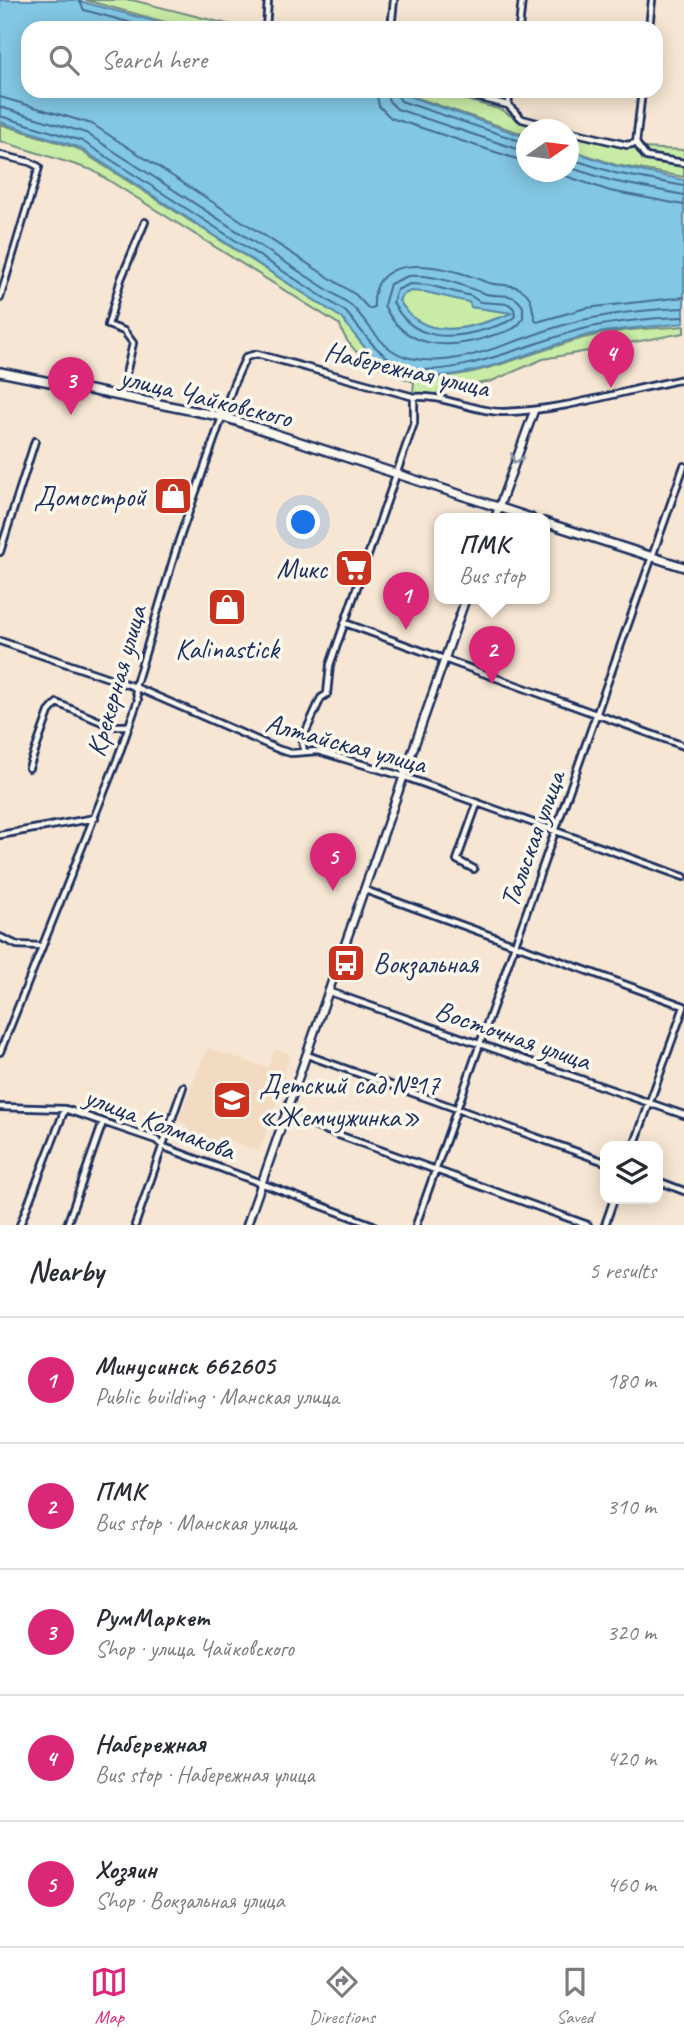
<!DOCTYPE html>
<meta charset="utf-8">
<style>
:root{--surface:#fff;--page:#f2f2f3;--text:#2b2b33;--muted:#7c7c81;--line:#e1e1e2;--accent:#db2777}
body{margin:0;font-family:Caveat,sans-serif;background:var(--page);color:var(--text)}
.controls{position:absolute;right:21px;bottom:21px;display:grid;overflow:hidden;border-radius:14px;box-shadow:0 4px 18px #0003}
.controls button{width:63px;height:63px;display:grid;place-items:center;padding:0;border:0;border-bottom:2px solid var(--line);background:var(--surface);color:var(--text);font:35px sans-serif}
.compass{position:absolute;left:516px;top:119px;width:63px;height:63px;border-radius:50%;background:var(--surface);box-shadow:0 4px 18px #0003;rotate:76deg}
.you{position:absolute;left:304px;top:523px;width:24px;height:24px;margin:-18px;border:5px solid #fff;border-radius:50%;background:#1a73e8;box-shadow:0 0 0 10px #1a73e833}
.badge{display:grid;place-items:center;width:46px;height:46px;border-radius:50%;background:var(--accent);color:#fff;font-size:23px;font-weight:700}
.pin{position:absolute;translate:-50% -58px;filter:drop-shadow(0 2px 4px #0008)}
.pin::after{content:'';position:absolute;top:37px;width:24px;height:21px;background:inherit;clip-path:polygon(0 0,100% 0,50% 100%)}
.popup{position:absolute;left:434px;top:513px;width:116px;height:91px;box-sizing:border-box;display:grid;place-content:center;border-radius:14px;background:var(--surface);filter:drop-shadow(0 2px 5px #0005);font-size:23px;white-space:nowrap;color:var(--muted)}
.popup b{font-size:26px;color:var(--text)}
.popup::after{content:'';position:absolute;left:50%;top:100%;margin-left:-14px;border:14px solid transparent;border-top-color:var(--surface)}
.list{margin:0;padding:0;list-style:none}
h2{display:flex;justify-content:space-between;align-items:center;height:91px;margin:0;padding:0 28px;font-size:30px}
h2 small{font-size:23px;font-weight:400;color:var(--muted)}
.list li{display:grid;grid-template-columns:46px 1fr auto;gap:21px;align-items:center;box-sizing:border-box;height:126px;padding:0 28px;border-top:2px solid var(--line)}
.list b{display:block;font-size:26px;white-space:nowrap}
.list p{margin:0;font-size:23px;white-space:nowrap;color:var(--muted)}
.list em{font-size:23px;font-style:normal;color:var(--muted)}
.icon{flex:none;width:38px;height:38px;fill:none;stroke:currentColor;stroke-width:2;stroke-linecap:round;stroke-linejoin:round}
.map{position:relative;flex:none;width:684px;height:1225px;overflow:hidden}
.search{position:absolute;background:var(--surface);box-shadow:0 4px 18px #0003;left:21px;right:21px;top:21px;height:77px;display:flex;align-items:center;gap:18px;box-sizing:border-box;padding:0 24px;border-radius:21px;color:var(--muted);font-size:26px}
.sheet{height:721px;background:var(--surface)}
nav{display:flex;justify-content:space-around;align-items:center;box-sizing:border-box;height:98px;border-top:2px solid var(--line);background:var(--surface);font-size:19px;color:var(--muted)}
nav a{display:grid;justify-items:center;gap:4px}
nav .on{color:var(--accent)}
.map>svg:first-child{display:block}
.built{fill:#f2dbc2}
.green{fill:#c8eba5;stroke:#728d82;stroke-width:2}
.water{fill:#82c7e3;stroke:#598aae;stroke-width:2;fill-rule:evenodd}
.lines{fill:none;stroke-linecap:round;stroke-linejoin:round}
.shore{stroke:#446c93;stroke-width:2}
.minor-casing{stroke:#1b2f5e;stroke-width:10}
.tertiary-casing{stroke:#1b2f5e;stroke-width:11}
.secondary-casing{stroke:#1b2f5e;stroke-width:12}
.minor{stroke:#fbf7ec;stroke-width:4.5}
.tertiary{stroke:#fbf7ec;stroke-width:6}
.secondary{stroke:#fbf7ec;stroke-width:7}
.oneway{stroke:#8b93a5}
.labels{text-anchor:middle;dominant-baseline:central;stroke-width:7;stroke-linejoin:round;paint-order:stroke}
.street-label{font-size:28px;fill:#1b2f5e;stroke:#fbf7ec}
.poi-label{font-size:28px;fill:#1b2f5e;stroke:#fbf7ec;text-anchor:end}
</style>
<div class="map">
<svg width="684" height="1225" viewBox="0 0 684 1225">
<rect width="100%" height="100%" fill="#f6e6d3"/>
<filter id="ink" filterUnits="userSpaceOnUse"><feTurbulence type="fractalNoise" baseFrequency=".0143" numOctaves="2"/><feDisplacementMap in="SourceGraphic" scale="14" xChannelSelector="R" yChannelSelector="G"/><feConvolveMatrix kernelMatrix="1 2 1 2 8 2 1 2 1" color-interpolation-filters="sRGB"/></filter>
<g filter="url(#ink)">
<!-- built -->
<path class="built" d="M207,1048L268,1068L275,1049L290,1054L284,1073L285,1079L259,1152L219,1136L213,1152L183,1140L188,1125L178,1121Z"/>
<!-- green -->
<path class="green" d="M85,0H132L243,28H187Z
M397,91H434L502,110L517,120L553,129L526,130V135Z
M0,124L76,148L342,318C358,340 377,368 405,374C461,388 533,350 588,337C618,329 653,329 684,326V333L624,344L623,342L611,347L543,359L492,381L439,391L436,395L413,393L414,382C386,373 348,356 340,325L92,170L0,141Z
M568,134L619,147L684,150V177L616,165L569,149Z
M411,291L426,292L469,302L472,307L513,313C473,326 425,346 399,300L402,295Z"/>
<!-- water -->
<path class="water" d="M0,0H75L180,28H28V91H394L526,137V172H568L569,150L616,166L684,180V323C653,327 618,328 588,335C532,349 463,386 405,374C377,368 358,339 342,318L78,147L0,122ZM411,291L426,292L469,302L471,307L512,313C473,328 424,345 399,300L402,295Z"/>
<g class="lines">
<!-- shore -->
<path class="shore" d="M79,0L84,10L150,28
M376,91L379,106L391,118L526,162
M386,91L389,101L397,109L526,152
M395,91L401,101L526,143
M0,97L92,124L356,295L369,309L374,307C371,245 452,268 486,282C497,287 511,282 522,290C536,299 530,313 537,322L586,308L684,297
M0,107L86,133L351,305C370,323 381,352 410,358C465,371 533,329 587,319C618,313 653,309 684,308
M0,116L82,141L346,312C364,333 377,356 404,366C448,383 541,338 587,328C618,321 653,318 684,317
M568,158L615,173L684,186
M568,167L612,181L684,195
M554,172L610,191L684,205
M408,276C435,274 459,284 483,293C498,299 513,289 523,307V318C517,331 504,332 491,336C450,350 404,350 384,305L390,284Z
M410,284L428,285L471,296L480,302L509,304L514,309L515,316C509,323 499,325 490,328C453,340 413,343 393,302L397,290Z"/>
<!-- minor casing -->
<g class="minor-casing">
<path id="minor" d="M266,28L268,0
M391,28L394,0
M519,28L522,0
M649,28L652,0
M453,91L508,105L522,119L564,130
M508,105L510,91
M568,131L627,145L636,143L646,157L684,163
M636,143L642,91
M0,155L30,162L39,167L0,298
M121,396L133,343L124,331L108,325L121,279L145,222
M0,552L35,441
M345,623L684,746
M0,641L135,687L280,750L291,753L318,751L405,777L684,877
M304,752L302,740L321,698L327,694L330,665L414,423V397
M29,768L49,712L57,703L111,726H127
M0,835L95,818
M474,869L457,860L477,804
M365,890L684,1006
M0,937L17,945L41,946
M330,992L684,1115
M0,1052L117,760L138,700L135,687L179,540L234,383L246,357L257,354L414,397C444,394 472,412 503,412C564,411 625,390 684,379
M307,1055L605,1162
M0,1107L65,1109L156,1140L164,1147L373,1225
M286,1116L588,1225
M634,1146L684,1007
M658,1181L684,1191
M20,1225L65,1109
M67,1225L103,1122
M135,1225L183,1087
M416,1225L684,466
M605,1225L614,1199"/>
</g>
<!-- tertiary casing -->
<g class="tertiary-casing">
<path id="tertiary" d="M495,518L534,411
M247,1225L466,598"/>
</g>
<!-- secondary casing -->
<g class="secondary-casing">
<path id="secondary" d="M0,372L224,417L531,518
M544,522L684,567"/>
</g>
<!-- minor -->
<use href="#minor" class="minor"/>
<!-- tertiary -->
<use href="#tertiary" class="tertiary"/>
<!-- secondary -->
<use href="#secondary" class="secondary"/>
</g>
<!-- one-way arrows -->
<defs><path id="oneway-chevron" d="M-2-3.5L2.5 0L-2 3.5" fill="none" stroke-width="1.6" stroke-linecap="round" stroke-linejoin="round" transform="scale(1.75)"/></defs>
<use class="oneway" href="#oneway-chevron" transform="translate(516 459) rotate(110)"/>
</g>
<!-- icons -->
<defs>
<g id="shop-square" transform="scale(2.0125)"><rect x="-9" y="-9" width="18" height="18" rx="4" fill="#c8321e" stroke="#fbf7ec"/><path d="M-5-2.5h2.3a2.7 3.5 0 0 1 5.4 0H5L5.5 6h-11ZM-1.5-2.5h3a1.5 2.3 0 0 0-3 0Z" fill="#fff"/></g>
<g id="supermarket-square" transform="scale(2.0125)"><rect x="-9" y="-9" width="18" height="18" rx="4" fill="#c8321e" stroke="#fbf7ec"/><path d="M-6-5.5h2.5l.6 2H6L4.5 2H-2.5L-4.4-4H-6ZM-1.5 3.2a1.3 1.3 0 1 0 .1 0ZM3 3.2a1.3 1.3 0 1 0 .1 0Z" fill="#fff"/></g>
<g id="bus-square" transform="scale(2.0125)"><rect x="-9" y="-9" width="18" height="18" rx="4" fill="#c8321e" stroke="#fbf7ec"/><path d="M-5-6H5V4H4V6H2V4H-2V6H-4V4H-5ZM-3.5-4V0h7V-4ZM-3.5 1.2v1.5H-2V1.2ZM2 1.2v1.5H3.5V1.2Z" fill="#fff"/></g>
<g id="school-square" transform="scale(2.0125)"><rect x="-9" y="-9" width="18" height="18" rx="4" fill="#c8321e" stroke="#fbf7ec"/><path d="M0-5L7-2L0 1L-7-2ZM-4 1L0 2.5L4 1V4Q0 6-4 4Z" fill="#fff"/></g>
</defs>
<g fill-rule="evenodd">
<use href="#shop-square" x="173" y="496"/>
<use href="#supermarket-square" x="354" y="568"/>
<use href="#shop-square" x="227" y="607"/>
<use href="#bus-square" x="346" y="963"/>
<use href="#school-square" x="232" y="1100"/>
</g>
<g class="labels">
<!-- street labels -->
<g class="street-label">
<text transform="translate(407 369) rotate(13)">Набережная улица</text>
<text transform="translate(206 397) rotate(14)">улица Чайковского</text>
<text transform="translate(116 681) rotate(-74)">Крекерная улица</text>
<text transform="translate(346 743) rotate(15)">Алтайская улица</text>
<text transform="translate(532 839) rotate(-70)">Тальская улица</text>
<text transform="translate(513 1035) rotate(19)">Восточная улица</text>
<text transform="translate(160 1123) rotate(21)">улица Колмакова</text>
</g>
<!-- poi labels -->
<g class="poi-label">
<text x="146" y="496">Домострой</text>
<text x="327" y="568">Микс</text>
<text x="227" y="648" text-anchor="middle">Kalinastick</text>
<text x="373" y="963" text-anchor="start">Вокзальная</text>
<text x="259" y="1084" text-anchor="start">Детский сад №17<tspan x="259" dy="32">«Жемчужинка»</tspan></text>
</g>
</g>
</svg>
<div class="controls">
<button><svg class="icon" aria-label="layers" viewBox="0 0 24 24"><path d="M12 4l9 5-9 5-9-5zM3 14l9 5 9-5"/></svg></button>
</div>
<svg class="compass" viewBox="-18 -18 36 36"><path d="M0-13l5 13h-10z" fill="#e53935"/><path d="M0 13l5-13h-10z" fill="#7c7c81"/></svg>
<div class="you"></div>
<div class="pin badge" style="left:406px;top:630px">1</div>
<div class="pin badge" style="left:492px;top:684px">2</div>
<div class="popup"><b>ПМК</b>Bus stop</div>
<div class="pin badge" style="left:71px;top:415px">3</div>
<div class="pin badge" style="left:611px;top:388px">4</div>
<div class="pin badge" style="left:333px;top:891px">5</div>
<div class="search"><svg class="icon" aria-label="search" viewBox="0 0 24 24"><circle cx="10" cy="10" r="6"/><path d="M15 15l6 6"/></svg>Search here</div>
</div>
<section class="sheet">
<h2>Nearby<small>5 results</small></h2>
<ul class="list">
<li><span class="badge">1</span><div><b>Минусинск 662605</b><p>Public building · Манская улица</p></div><em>180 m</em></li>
<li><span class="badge">2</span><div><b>ПМК</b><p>Bus stop · Манская улица</p></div><em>310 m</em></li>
<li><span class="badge">3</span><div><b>РумМаркет</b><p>Shop · улица Чайковского</p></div><em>320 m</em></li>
<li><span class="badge">4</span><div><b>Набережная</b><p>Bus stop · Набережная улица</p></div><em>420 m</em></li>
<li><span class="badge">5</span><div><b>Хозяин</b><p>Shop · Вокзальная улица</p></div><em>460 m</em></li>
</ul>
</section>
<nav>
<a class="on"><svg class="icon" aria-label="map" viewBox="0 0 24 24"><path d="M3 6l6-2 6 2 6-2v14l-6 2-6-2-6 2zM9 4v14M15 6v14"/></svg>Map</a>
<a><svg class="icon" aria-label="directions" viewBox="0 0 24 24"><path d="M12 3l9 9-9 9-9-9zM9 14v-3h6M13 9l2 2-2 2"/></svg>Directions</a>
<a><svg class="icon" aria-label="saved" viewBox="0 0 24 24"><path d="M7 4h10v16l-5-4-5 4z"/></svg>Saved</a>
</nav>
